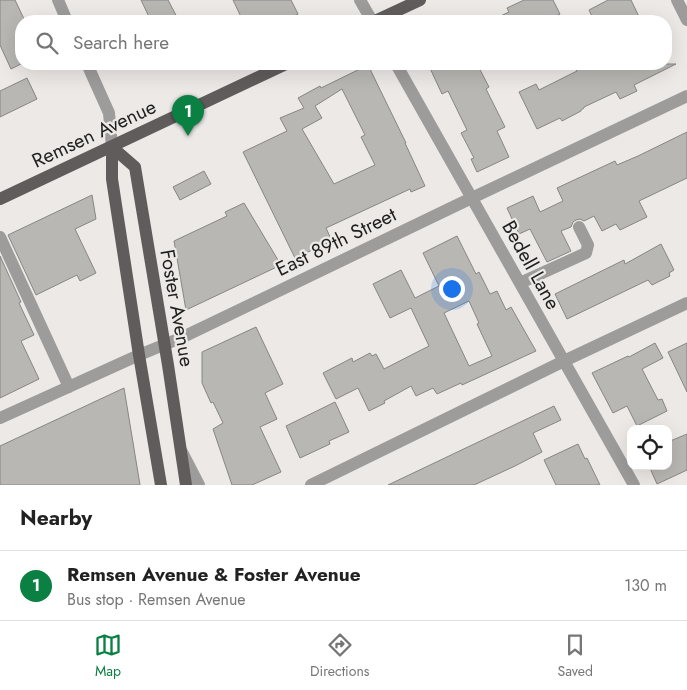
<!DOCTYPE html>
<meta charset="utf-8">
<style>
:root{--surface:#fff;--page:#f6f6f6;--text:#222;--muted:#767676;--line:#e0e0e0;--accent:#0b8043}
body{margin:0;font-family:Jost,sans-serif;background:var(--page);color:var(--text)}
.controls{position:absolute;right:15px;bottom:15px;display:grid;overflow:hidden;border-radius:10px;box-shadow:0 5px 20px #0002}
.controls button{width:45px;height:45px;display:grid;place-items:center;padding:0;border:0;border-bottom:1px solid var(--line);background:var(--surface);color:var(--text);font:25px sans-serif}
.you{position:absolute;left:451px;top:288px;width:18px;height:18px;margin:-12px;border:4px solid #fff;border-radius:50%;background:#1a73e8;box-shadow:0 0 0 8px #1a73e833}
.badge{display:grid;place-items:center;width:32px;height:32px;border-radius:50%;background:var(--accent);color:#fff;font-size:16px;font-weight:700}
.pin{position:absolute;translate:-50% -41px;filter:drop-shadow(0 1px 2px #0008)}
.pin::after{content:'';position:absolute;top:26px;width:18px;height:15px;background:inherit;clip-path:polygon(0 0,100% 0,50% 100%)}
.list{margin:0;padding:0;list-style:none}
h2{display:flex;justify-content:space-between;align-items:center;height:65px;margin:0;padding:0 20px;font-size:21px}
h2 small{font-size:16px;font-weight:400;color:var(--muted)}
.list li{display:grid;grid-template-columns:32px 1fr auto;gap:15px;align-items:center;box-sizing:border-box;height:70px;padding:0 20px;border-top:1px solid var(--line)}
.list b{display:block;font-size:19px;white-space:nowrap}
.list p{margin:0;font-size:16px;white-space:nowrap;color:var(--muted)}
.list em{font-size:16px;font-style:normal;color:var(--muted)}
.icon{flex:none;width:28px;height:28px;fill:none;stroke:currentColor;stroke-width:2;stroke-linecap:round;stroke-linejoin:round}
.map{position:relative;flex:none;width:687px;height:485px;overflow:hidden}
.search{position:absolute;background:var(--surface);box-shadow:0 5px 20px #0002;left:15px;right:15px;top:15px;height:55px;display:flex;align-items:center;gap:12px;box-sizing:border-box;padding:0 18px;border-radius:20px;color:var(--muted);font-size:19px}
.sheet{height:135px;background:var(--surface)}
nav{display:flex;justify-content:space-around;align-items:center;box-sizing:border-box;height:70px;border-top:1px solid var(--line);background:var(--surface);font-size:14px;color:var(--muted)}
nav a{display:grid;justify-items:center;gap:2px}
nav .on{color:var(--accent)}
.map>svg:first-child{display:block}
.building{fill:#b8b7b4;stroke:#888684;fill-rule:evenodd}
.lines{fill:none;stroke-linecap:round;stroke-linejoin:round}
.minor{stroke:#9d9c9b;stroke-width:12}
.major{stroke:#5f5c5b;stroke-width:12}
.labels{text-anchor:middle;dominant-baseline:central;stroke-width:4.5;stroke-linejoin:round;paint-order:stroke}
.street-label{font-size:20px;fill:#201f1f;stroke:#ece9e7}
</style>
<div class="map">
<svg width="687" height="485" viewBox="0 0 687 485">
<rect width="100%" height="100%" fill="#ece9e7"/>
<!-- building -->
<path class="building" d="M0,0H15L25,21H21V64L11,69L0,45Z
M141,0H168L179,21H151Z
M233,0H291L298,14L284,21H243Z
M524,0H553L560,14L546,21H490L509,12L507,8Z
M608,0H631L641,21H594L589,10Z
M428,64H477L489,87L486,89L505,127L497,131L509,157L477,172L471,159L474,158L461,133L467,130L448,91L442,94Z
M573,64H676L634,85L637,91L620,99L616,92L584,107V108L581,110V111L562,121L560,118L537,129L519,92L536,84L539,90L577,71Z
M368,65L406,143H405L425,186L411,192L410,189L326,228L332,241L295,258L243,152L287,131L280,118L304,108L298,98L320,86L321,88ZM342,89L365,135L361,137L375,165L334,184L302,129L322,118L315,106Z
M27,78L37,99L0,117V91Z
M687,132V178L639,201L647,217L620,230L616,224L602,231L594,216L584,221L580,219L576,220L573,222L571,227L561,231L571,251L547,262L530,229L519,234L507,208L533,196L540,212L563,201L557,188L615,161L617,165L638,156Z
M204,171L211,184L180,200L173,187Z
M92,195L96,219L75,229L96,273L80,281L77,275L36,295L8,235Z
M244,203L281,265L186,310L174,241L227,216L225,212Z
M457,236L476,274L479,272L490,294L497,291L506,310L511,307L536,351L462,385L461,383L437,394L433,388L416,396L411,386L384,401L385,403L369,411L358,388L336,399L323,373L352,358L353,362L370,353L372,356L376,354L384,369L429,346L411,308L390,318L373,284L401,270L415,298L439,286L423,253ZM469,301L479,323L477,324L492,356L469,366L444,313Z
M661,244L674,270L669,273L670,276L652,285L648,280L567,319L555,294L624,260L625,264Z
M0,256L21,302L19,303L34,335L21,341L39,379L0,398Z
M256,327L283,384L265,393L277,419L260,427L281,472L252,485H232L213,429L223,423L213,402L211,403L202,383V352Z
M655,343L663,358L642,369L658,400L662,399L667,411L637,426L627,406L613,413L592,373L628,356L629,357Z
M687,343V392L668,352Z
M124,388L140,485H0V446Z
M335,402L349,432L329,441L330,444L300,458L286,426Z
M554,406L561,420L533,433L542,452L515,466L474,485H388Z
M687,434V470L657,484L649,466H668V442Z
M578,444L585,459L587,458L600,485H556L544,460Z"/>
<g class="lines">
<!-- minor -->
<path class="minor" d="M58,0L67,21
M360,0L372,21
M677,0L687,20
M87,64L109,113L112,147
M396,64L634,485
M0,237L69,387
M520,283L586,253L588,245L579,227
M0,418L139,355L183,337L455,206L687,96
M182,452L199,485
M311,485L564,361L687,303"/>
<!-- major -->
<path class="major" d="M375,21L420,0
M112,147L135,167L168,365L186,485
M112,147V179L139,355L161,485
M0,199L286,64"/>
</g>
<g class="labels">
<!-- street labels -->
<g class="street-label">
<text transform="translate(94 134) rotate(-25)">Remsen Avenue</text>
<text transform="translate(336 242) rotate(-26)">East 89th Street</text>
<text transform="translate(531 265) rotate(61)">Bedell Lane</text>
<text transform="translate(177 308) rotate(80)">Foster Avenue</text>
</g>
</g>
</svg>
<div class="controls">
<button><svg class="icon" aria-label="locate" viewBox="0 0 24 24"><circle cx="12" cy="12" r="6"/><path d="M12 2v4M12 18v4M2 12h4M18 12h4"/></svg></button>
</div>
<div class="you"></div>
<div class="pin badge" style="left:188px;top:136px">1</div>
<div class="search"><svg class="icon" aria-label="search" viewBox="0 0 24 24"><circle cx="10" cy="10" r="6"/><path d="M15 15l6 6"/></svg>Search here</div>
</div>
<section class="sheet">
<h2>Nearby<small></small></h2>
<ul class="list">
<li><span class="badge">1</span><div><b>Remsen Avenue &amp; Foster Avenue</b><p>Bus stop · Remsen Avenue</p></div><em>130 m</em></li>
</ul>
</section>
<nav>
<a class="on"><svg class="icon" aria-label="map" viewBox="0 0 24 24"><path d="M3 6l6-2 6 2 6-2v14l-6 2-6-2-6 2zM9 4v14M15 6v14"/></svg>Map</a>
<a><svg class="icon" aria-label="directions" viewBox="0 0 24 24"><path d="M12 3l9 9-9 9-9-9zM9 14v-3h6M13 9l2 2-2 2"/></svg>Directions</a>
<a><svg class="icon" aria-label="saved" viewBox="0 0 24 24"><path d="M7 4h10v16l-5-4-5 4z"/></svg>Saved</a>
</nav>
